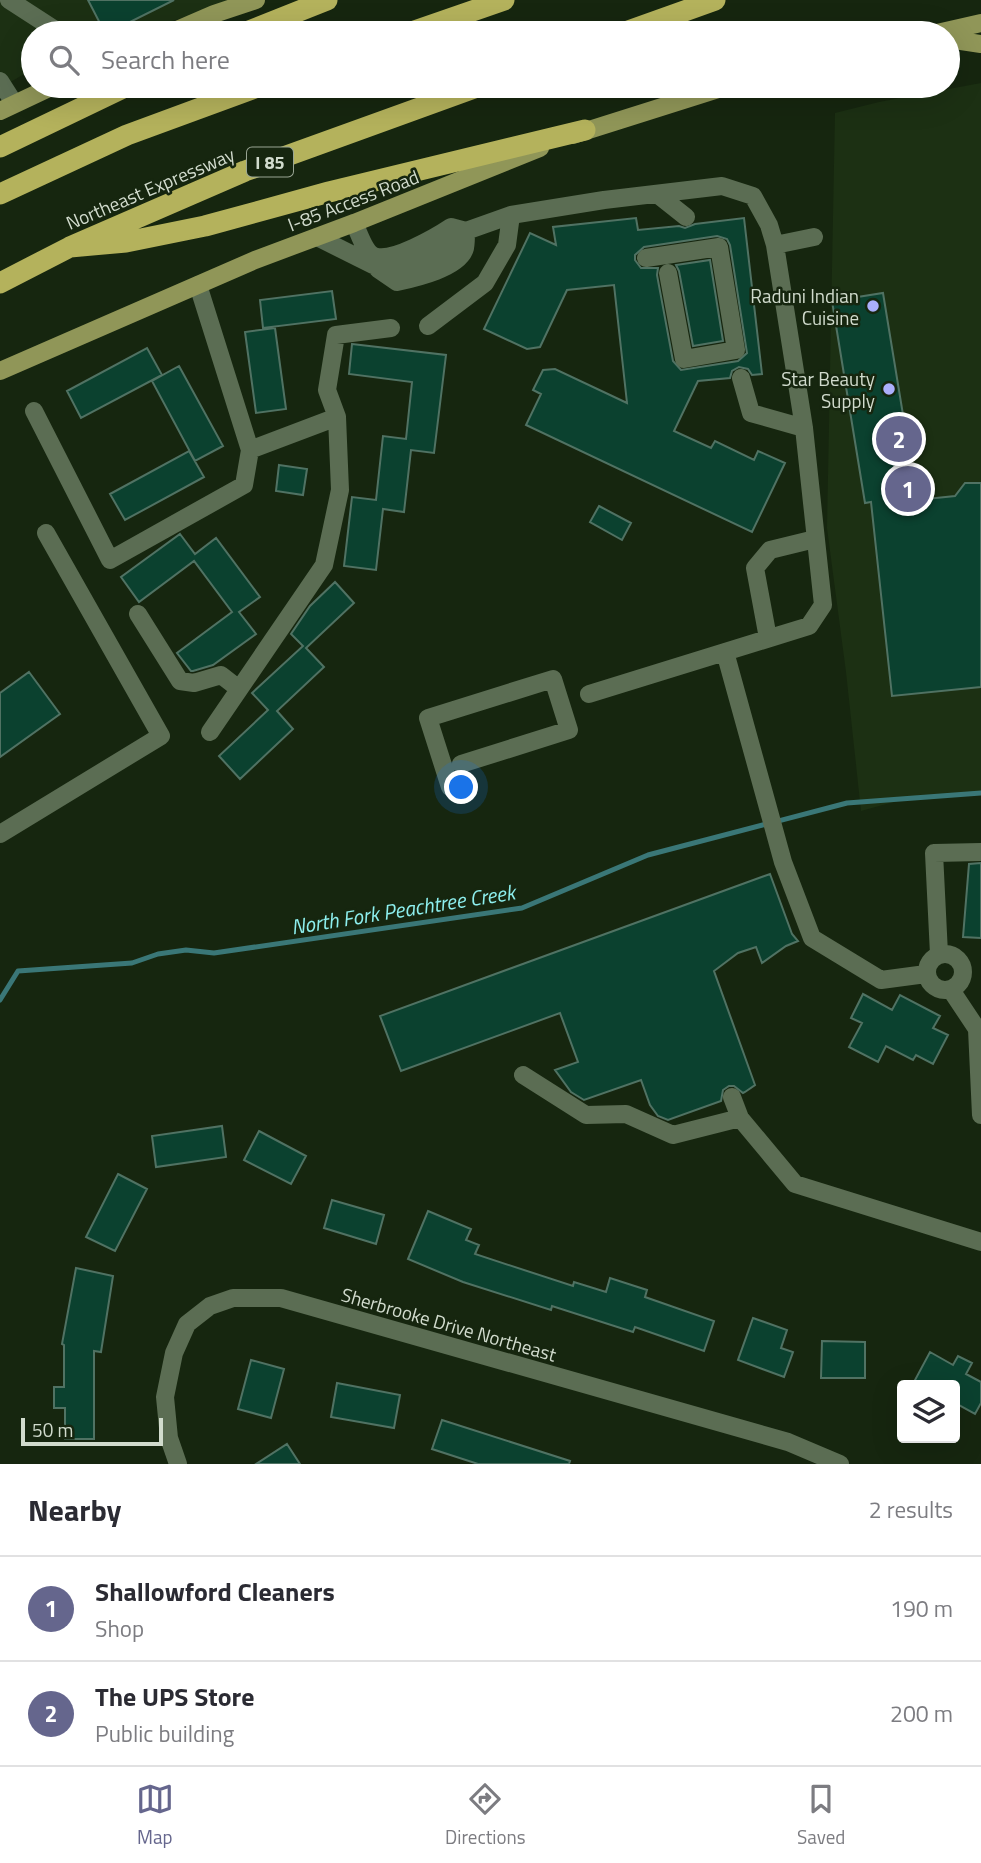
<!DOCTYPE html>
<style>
:root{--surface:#fff;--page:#f2f2f3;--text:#2b2b33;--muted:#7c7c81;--line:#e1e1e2;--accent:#65668d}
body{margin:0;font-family:"Titillium Web",sans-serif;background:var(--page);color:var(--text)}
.controls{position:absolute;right:21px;bottom:21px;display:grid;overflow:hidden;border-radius:7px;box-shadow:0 7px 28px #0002}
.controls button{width:63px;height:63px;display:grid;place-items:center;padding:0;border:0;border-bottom:2px solid var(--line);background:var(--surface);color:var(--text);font:35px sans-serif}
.scale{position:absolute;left:21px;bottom:18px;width:142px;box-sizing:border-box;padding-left:7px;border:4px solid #d1dbcd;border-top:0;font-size:19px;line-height:24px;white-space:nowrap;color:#d1dbcd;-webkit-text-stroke:5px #16260f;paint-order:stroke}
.you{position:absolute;left:462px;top:788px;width:24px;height:24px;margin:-18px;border:5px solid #fff;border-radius:50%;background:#1a73e8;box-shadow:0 0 0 10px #1a73e833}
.badge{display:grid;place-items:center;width:46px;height:46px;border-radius:50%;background:var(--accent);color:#fff;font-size:23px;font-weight:700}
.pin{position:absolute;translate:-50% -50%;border:4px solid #fff;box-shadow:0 2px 7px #0006}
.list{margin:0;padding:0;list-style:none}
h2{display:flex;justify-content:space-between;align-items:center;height:91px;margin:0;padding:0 28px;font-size:30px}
h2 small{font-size:23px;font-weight:400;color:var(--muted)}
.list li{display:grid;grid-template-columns:46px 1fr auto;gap:21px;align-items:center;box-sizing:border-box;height:105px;padding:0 28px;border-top:2px solid var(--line)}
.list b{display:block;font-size:26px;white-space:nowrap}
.list p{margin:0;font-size:23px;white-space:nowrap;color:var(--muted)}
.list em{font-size:23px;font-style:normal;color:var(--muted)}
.icon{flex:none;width:38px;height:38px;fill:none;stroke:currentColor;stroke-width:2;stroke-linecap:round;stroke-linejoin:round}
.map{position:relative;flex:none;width:981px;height:1464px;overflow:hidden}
.search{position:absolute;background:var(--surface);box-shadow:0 7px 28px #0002;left:21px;right:21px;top:21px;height:77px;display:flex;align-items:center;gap:18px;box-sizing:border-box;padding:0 24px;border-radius:38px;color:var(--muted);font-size:26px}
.sheet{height:301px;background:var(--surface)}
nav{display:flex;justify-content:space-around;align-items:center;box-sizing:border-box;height:98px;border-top:2px solid var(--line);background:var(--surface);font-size:19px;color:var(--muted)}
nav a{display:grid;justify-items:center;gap:4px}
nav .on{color:var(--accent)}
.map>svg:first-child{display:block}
.built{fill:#1c3013}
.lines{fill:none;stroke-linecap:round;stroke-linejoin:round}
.stream{stroke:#3a7777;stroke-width:5}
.building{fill:#0b412f;stroke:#507263;stroke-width:2;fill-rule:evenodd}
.minor{stroke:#5b6d53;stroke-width:18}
.major{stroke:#909658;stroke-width:18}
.highway{stroke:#b4b25c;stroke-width:21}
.poi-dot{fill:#abaffb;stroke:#16260f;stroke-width:2.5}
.labels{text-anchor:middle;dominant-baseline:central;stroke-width:5;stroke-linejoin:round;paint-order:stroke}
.shield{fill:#16260f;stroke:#99a594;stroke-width:2}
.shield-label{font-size:18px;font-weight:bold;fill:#d1dbcd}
.street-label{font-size:19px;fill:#d1dbcd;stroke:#16260f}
.poi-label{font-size:19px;fill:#d1dbcd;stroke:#16260f;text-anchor:end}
.water-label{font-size:21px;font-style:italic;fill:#8defee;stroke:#16260f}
</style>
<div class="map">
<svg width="981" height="1464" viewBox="0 0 981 1464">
<rect width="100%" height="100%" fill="#16260f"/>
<!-- built -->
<path class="built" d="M0,0H243L131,33H33V69L0,88Z
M981,83V793L919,795L861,811L846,672L827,528L835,113L879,102Z"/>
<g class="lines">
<!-- stream -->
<path class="stream" d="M0,1000L18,971L132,963L158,954L186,950L214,953L522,908L648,855L847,803L981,793"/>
</g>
<!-- building -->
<path class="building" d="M88,0H174L108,33H105Z
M636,218L638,230L679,226L685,228L695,224L744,218L762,374L752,375L748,369L739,367L732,371L730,378L698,381L674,431L711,448L715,441L754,460L758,451L785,463L752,532L526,425L541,394L533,390L543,370L555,369L627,403L614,285L567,290L540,347L527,349L484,329L530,233L556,245L553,227ZM717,236L727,239L730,245L747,353L738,361L681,370L673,361L657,275L658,268H641L635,260V255L644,247Z
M710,260L723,341L693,346L679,271L676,265Z
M332,291L336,319L263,328L260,300Z
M883,293L917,500L955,496L965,483H981V687L892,696L871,502L865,503L832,301Z
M275,328L286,409L256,413L245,332Z
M352,344L446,355L434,453L411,450L404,512L383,509L376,570L344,566L352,497L376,500L383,436L406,439L412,382L349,374Z
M147,348L162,375L81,418L67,391Z
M179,366L223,446L195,461L152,381Z
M189,451L204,477L125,520L110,494Z
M279,465L307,469L303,495L276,491Z
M599,506L631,523L622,540L590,522Z
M180,534L195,554L216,538L260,597L239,612L256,634L213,665L193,671H191L177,653L232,612L194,561L139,602L121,577Z
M335,582L354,603L306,648L324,667L277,711L293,729L240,779L219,756L268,710L252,693L303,646L291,634L310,606Z
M29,672L60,714L0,757V693Z
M981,863V938L963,937L969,864Z
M770,874L792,934L798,941L786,946L762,963L756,947L738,953L714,971L755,1085L745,1092L743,1093L734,1086H729L723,1090L721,1101L668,1120L658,1116L650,1105L641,1080L584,1100L571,1092L555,1070L578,1062L560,1013L401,1071L380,1016Z
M863,994L892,1010L900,995L940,1016L933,1028L948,1035L933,1064L916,1055L913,1060L886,1046L878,1062L849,1047L862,1023L851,1018Z
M222,1126L226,1157L156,1167L152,1136Z
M259,1131L306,1156L291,1184L244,1160Z
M118,1174L147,1189L115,1251L86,1237Z
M332,1200L384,1215L376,1244L324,1228Z
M428,1211L471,1229L466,1240L479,1245L475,1254L573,1286L574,1282L606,1292L610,1278L647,1290L645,1297L714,1321L704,1351L635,1327L633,1332L552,1306L551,1310L463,1282L408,1259Z
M76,1268L113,1276L101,1352L94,1351V1439H65V1408H54V1387H64V1345L62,1344Z
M753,1318L787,1330L781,1348L793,1352L784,1377L738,1360Z
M822,1341L865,1342V1378H821Z
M930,1352L953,1365L958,1356L972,1363L966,1374L981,1382V1403L975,1414L955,1403V1385H924L915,1380Z
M251,1360L284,1369L271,1418L238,1409Z
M337,1383L400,1395L394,1428L331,1417Z
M442,1420L570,1461L569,1464H478L432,1449Z
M287,1444L300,1464H256Z"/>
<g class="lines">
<!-- minor -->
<path class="minor" d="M9,0L60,33
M0,81L14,103
M657,194L686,217
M354,223C359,232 364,252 374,256C391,263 436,237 451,227L466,231
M317,237L373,265L403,270L450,245L466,231L511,215L604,200L722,186L753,196L769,225L775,245L804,428L823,605L809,626L589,694
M775,245L814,237
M646,258L719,247L736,350L684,359L668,273
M378,269L397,282C415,278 460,268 465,248C466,243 466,236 466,231
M428,326L485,283L507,245L511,215
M741,378L751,413L804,428
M34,411L110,560L244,485L250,450L198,285
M250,450L337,417
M138,614L180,681L194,683L221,675L239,689
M768,638L755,568L770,550L815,539
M725,652L783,862L812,938L881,980L926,974
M210,732L324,565L340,490L337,417L327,390L336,335L391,328
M450,787L428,718L553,679L569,730L461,764
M0,834L161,736L46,533
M927 972a18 18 0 1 1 36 0a18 18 0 1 1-36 0Z
M939,954L934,853L981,852
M951,990L977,1029L981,1115
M523,1075L586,1115L626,1114L673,1135L740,1118L795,1184L981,1242
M732,1097L740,1118
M178,1464L169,1438L165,1397L174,1353L187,1324L210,1306L233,1298H281L788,1442L840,1464"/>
<!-- major -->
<path class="major" d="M170,33L214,14L256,0
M937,33L981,23
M948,39L981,44
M0,111L53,86
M573,135L728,86
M0,371L255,260L354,223L540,148"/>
<!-- highway -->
<path class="highway" d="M244,33L327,0
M409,33L504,0
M623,33L715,0
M0,147L127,86
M0,194L127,135L260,86
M70,247L126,242L205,226L329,192L585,130
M0,283L70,247L245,171L480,86"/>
</g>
<!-- markers -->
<g class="poi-dot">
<circle cx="873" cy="306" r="7"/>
<circle cx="889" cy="389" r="7"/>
</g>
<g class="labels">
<!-- shield labels -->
<rect class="shield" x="247" y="147.5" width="46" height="29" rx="5"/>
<g class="shield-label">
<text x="270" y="162">I 85</text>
</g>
<!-- street labels -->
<g class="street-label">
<text transform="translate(150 188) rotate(-23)">Northeast Expressway</text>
<text transform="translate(353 200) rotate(-21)">I-85 Access Road</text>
<text transform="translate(449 1324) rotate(16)">Sherbrooke Drive Northeast</text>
</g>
<!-- poi labels -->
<g class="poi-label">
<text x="859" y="295">Raduni Indian<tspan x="859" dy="22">Cuisine</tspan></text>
<text x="875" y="378">Star Beauty<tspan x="875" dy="22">Supply</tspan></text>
</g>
<!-- water labels -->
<g class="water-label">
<text transform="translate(403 909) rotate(-9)">North Fork Peachtree Creek</text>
</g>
</g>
</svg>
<div class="controls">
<button><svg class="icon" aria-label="layers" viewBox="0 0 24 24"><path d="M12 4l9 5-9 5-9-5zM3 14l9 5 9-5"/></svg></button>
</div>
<div class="scale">50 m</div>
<div class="you"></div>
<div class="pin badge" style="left:908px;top:489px">1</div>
<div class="pin badge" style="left:899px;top:439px">2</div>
<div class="search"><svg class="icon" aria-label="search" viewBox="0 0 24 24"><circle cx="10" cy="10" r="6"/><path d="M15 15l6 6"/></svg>Search here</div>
</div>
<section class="sheet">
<h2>Nearby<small>2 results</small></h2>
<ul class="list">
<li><span class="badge">1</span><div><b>Shallowford Cleaners</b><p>Shop</p></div><em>190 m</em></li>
<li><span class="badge">2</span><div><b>The UPS Store</b><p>Public building</p></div><em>200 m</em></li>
</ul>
</section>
<nav>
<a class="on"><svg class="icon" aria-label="map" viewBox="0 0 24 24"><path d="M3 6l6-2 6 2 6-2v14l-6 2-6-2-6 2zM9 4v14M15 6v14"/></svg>Map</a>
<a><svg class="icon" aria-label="directions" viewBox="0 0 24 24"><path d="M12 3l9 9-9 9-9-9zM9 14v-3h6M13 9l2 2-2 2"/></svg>Directions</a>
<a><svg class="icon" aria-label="saved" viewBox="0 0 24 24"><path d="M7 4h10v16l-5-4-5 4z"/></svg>Saved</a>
</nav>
